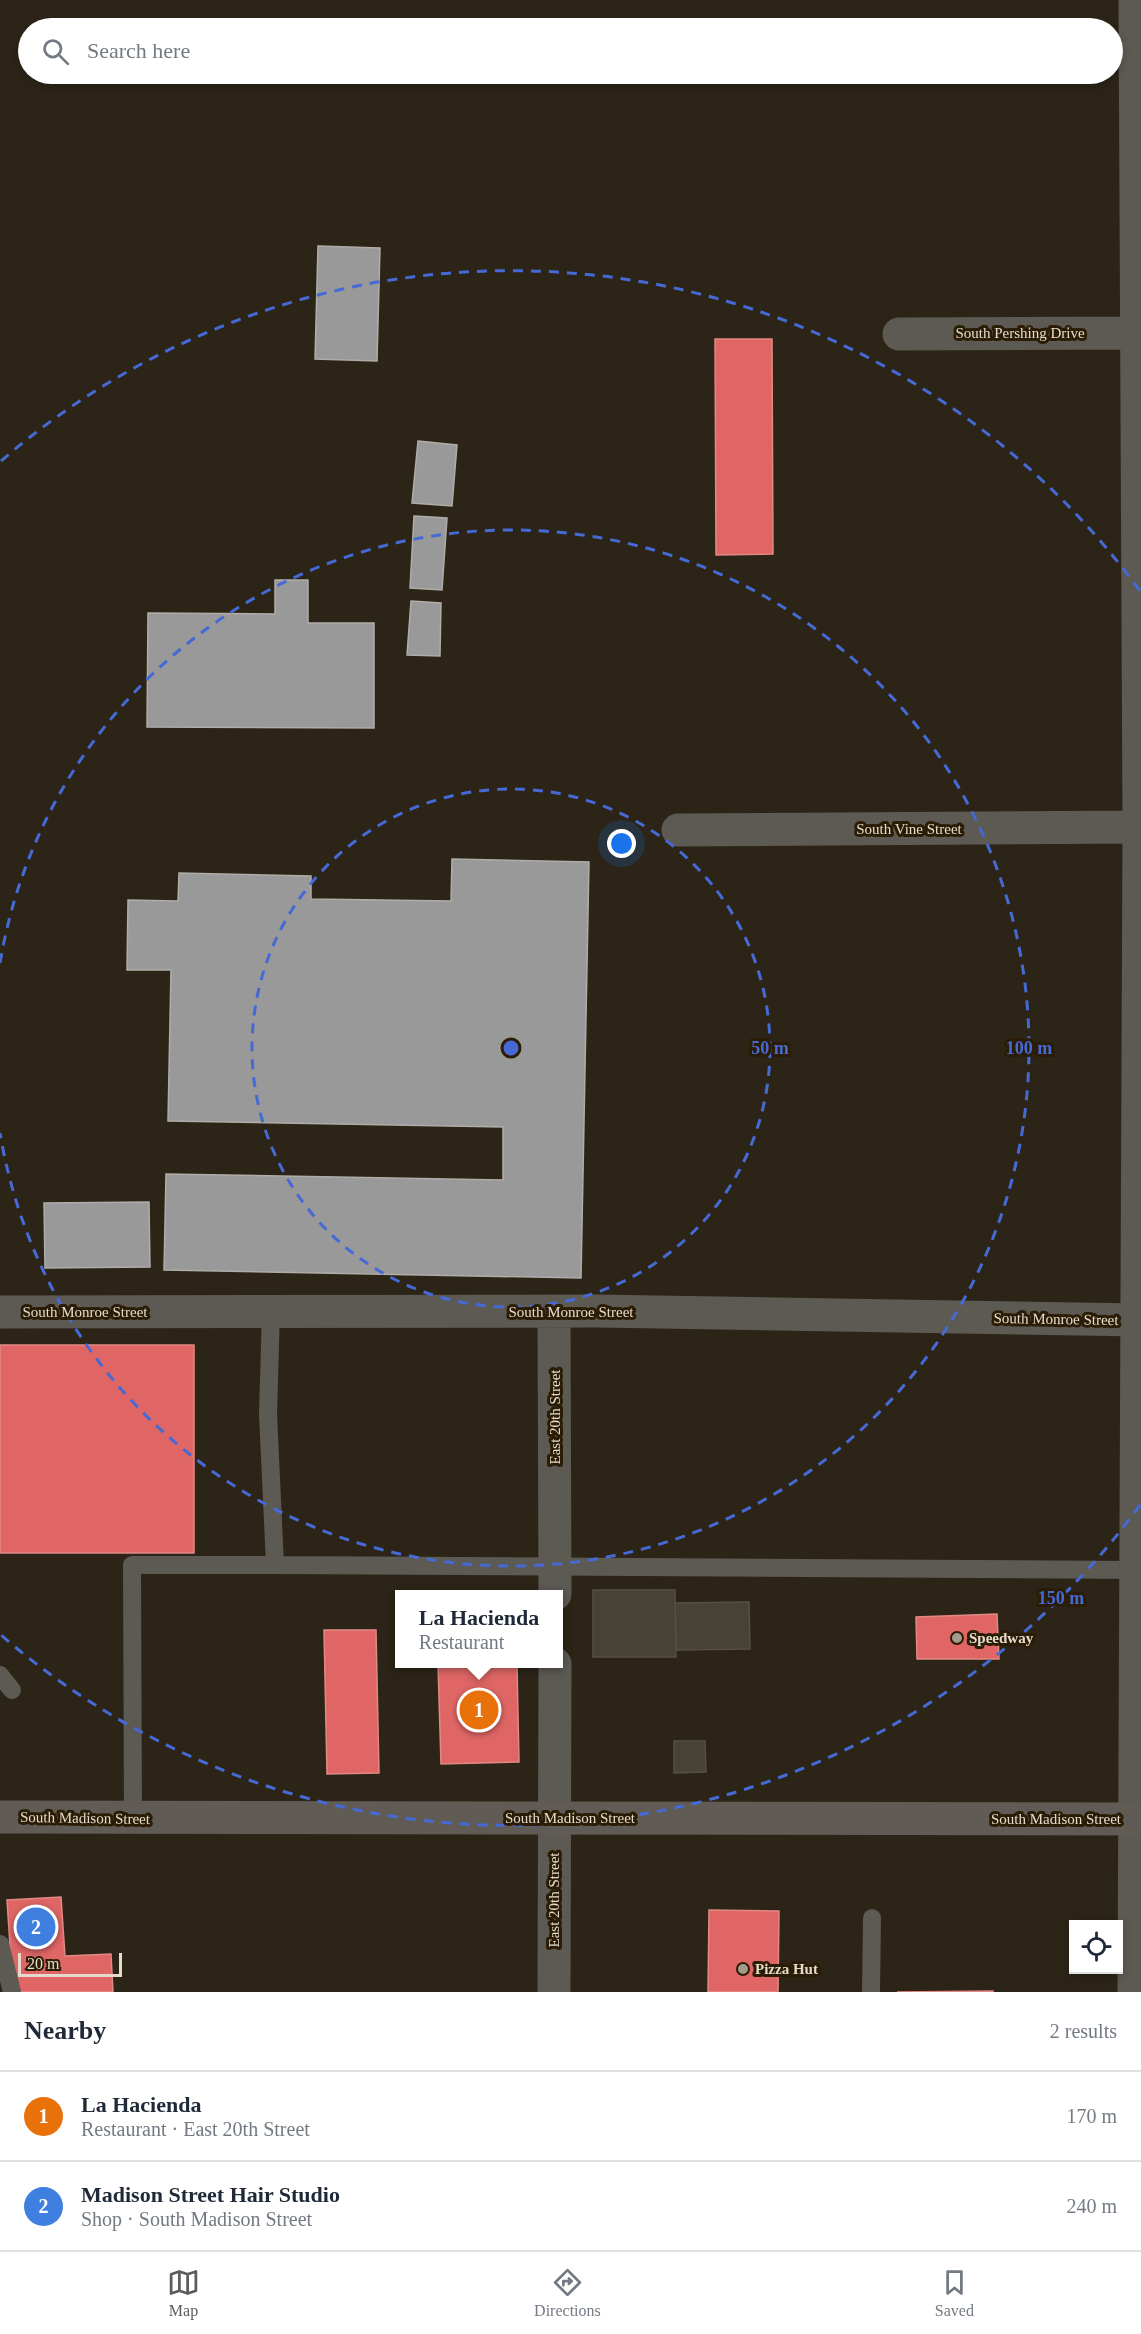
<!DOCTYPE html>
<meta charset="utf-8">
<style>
:root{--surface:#fff;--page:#f2f2f3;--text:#1f2937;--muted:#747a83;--line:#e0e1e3;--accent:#5b5c5e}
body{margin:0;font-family:Georgia,serif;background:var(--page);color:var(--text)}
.controls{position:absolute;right:18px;bottom:18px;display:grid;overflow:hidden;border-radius:0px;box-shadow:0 3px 9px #0003}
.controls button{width:54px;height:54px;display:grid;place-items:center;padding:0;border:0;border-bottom:2px solid var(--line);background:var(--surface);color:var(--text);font:30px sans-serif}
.scale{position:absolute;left:18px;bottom:15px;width:104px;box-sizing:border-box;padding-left:6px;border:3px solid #e5dbcd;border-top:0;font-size:16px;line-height:21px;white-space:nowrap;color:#e5dbcd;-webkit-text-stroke:4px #2b1c05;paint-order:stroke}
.you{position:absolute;left:622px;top:844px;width:21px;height:21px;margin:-15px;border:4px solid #fff;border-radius:50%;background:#1a73e8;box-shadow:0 0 0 9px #1a73e833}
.badge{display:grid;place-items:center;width:39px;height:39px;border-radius:50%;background:var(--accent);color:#fff;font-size:20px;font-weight:700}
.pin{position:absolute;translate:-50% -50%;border:3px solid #fff;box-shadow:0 2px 6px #0006}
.popup{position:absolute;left:395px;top:1590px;width:168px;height:78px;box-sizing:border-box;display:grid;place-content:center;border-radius:0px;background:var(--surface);filter:drop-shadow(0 2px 4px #0005);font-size:20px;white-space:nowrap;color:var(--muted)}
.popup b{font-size:22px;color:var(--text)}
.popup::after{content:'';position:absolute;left:50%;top:100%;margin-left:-12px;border:12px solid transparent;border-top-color:var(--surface)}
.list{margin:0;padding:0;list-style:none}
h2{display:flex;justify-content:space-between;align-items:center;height:78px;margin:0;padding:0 24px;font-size:26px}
h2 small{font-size:20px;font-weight:400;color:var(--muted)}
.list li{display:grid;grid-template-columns:39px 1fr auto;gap:18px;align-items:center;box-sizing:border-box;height:90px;padding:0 24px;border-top:2px solid var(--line)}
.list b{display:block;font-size:22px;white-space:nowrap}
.list p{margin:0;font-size:20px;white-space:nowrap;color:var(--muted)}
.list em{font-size:20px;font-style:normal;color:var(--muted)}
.icon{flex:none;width:33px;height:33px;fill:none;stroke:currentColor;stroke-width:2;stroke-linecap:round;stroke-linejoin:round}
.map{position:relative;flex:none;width:1141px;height:1992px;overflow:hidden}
.search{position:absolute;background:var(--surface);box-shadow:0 3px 9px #0003;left:18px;right:18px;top:18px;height:66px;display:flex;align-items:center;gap:15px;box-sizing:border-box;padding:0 21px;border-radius:33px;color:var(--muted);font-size:22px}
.sheet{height:258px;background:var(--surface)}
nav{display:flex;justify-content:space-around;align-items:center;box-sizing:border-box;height:84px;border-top:2px solid var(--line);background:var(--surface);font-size:16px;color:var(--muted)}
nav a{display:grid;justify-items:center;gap:3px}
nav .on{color:var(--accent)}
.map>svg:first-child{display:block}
.shops{fill:#e06666;stroke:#e28985;stroke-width:1.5}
.industry{fill:#999;stroke:#b0ada9;stroke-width:1.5}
.building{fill:#484136;stroke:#564f44;stroke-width:1.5}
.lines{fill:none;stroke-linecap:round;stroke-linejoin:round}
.lane{stroke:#5d5953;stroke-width:18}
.street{stroke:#5d5953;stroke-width:33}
.secondary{stroke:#605b55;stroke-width:33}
.ring{fill:none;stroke:#456ad6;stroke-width:3;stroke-dasharray:10 8}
.poi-dot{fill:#a49b8d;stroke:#2b1c05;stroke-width:2}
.labels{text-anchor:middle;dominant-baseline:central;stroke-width:6;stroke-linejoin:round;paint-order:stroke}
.street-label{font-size:15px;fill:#e5dbcd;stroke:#2b1c05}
.poi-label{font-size:15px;font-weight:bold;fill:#e5dbcd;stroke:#2b1c05;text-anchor:start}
.centre{fill:#456ad6;stroke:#2b1c05;stroke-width:3}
.ring-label{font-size:18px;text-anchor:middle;font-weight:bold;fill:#456ad6;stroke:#2b1c05;stroke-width:6;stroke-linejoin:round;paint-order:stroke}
</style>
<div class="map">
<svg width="1141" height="1992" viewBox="0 0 1141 1992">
<rect width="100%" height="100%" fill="#2c2417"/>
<!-- shops -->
<path class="shops" d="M715,339H772L773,554L716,555Z
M0,1345H194V1553H0Z
M997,1614L999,1659H917L916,1617Z
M324,1630H376L379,1773L327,1774Z
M438,1664H517L519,1762L441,1764Z
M61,1897L65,1956L111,1954L113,1992H13L7,1900Z
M709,1910L779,1911L778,1992H708Z
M993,1991V1992H897Z"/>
<!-- industry -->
<path class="industry" d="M318,246L380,248L377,361L315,359Z
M418,441L457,445L452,506L412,503Z
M414,516L447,518L442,590L410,588Z
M275,580H308V623H374V728L147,727L148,613L275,614Z
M411,601L441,603L440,656L407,655Z
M452,859L589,862L581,1278L164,1270L166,1174L503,1180V1127L168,1121L171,970H127L128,900L178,901L179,873L311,876V899L451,901Z
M149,1202L150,1267L45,1268L44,1203Z"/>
<!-- building -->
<path class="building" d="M593,1590H675L676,1657H593Z
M749,1602L750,1649L676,1650L675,1603Z
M674,1741H705L706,1772L674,1773Z"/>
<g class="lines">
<!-- lane -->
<path class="lane" d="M271,1311L268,1414L275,1565L1141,1570
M0,1675L12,1690
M133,1819L132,1565H275
M0,1944L12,1992
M871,1992L872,1918"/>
<!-- street -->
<path class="street" d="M899,334L1141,333
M678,830L1141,827
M0,1312L598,1311L1141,1320
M554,1312L555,1594
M554,1992L555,1664
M1134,1992L1139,827L1135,0"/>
<!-- secondary -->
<path class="secondary" d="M0,1817L1141,1819"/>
</g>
<!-- distance rings -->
<g class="ring">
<circle cx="511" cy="1048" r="259"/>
<path d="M0 963A518 518 0 1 1 0 1133"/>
<path d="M1140 1505A778 778 0 0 1 1 1635M1 461A778 778 0 0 1 1140 591"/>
</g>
<!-- markers -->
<g class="poi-dot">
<circle cx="957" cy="1638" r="6"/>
<circle cx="743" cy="1969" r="6"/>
</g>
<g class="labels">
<!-- street labels -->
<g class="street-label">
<text x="1020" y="333">South Pershing Drive</text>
<text x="909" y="829">South Vine Street</text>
<text x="85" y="1312">South Monroe Street</text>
<text x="571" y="1312">South Monroe Street</text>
<text transform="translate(1056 1319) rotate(1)">South Monroe Street</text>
<text transform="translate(555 1417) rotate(-90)">East 20th Street</text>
<text transform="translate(85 1818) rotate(1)">South Madison Street</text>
<text x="570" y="1818">South Madison Street</text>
<text x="1056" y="1819">South Madison Street</text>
<text transform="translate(554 1900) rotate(-90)">East 20th Street</text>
</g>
<!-- poi labels -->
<g class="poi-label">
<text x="969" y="1638">Speedway</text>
<text x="755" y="1969">Pizza Hut</text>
</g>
</g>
<circle cx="511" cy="1048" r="9" class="centre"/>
<g class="ring-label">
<text x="770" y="1054">50 m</text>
<text x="1029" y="1054">100 m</text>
<text x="1061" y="1604">150 m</text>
</g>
</svg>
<div class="controls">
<button><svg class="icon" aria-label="locate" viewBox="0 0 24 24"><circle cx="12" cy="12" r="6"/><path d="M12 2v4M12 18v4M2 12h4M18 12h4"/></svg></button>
</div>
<div class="scale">20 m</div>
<div class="you"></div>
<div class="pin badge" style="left:479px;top:1710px;background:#e8710a">1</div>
<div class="popup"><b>La Hacienda</b>Restaurant</div>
<div class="pin badge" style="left:36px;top:1927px;background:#3f7fe0">2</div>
<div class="search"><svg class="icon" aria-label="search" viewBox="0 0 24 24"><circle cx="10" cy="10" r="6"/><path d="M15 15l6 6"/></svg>Search here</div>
</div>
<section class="sheet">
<h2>Nearby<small>2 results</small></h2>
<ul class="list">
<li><span class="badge" style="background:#e8710a">1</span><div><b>La Hacienda</b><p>Restaurant · East 20th Street</p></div><em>170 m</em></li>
<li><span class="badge" style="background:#3f7fe0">2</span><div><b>Madison Street Hair Studio</b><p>Shop · South Madison Street</p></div><em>240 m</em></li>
</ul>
</section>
<nav>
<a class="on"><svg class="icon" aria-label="map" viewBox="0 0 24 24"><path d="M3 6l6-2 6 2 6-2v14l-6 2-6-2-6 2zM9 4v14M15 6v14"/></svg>Map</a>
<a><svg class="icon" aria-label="directions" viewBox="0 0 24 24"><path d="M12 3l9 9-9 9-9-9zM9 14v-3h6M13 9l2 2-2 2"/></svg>Directions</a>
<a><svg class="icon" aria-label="saved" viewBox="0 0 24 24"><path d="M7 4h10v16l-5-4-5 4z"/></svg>Saved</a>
</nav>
